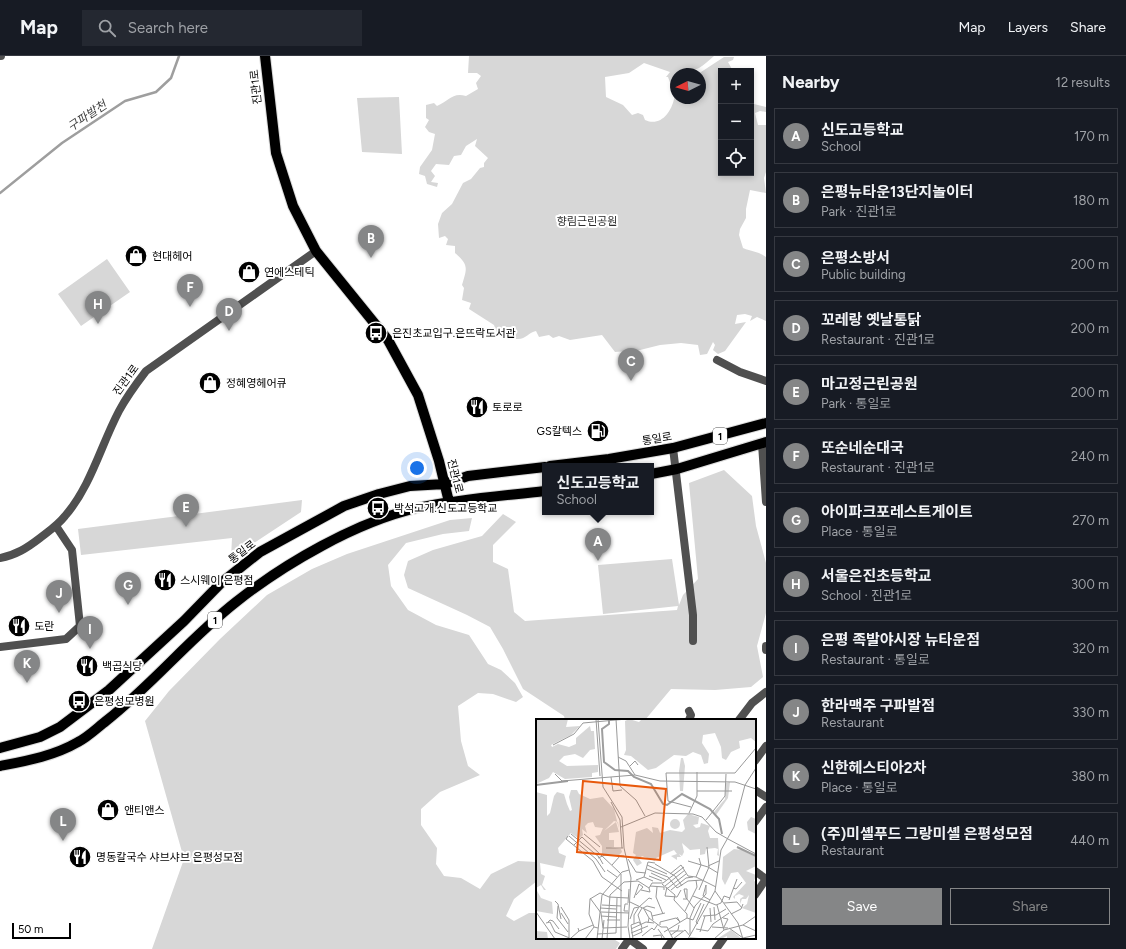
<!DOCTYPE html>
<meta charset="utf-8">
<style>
:root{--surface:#171b24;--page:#242831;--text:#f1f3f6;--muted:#9ea1a6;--line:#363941;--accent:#858687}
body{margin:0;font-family:Figtree,"Noto Sans KR",sans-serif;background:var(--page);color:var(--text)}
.controls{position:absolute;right:12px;top:12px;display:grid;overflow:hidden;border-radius:0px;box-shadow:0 2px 6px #0003}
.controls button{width:36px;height:36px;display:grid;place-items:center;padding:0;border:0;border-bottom:1px solid var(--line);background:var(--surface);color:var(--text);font:20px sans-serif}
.compass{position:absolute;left:670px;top:12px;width:36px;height:36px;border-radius:50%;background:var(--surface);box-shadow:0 2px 6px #0003;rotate:265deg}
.scale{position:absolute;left:12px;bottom:10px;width:59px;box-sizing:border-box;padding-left:4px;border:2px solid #000;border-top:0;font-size:11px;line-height:14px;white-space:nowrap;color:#000;-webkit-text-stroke:3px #fff;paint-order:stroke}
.you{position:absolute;left:417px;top:412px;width:14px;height:14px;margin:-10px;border:3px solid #fff;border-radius:50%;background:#1a73e8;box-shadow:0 0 0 6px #1a73e833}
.badge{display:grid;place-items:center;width:26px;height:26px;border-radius:50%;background:var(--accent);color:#fff;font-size:13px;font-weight:700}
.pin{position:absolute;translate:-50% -33px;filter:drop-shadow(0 1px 2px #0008)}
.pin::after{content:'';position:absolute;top:21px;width:14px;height:12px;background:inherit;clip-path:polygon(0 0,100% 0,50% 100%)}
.popup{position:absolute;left:542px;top:407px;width:112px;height:52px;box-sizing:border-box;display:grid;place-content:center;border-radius:0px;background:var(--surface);filter:drop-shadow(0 1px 3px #0005);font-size:13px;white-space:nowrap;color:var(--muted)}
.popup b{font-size:15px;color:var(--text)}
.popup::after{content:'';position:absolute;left:50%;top:100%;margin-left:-8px;border:8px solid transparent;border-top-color:var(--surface)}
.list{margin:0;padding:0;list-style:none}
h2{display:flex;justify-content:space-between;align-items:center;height:52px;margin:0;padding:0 16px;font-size:17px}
h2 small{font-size:13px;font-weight:400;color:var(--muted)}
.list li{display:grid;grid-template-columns:26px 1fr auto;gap:12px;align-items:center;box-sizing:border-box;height:56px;margin:0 8px 8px;padding:0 8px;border:1px solid var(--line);border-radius:0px}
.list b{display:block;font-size:15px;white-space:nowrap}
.list p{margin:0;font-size:13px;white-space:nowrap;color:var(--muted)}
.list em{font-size:13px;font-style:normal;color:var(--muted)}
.actions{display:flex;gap:8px;padding:12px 16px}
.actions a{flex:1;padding:9px 0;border:1px solid var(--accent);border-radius:0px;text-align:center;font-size:14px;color:var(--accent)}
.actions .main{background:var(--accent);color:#fff}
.icon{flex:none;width:22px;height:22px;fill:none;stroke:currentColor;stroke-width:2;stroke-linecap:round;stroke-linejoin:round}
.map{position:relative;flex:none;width:766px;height:893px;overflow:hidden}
header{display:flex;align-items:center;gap:24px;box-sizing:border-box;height:56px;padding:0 20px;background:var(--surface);border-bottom:1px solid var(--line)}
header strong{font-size:19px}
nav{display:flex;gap:22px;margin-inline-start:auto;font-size:14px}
.search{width:280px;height:36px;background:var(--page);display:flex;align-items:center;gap:10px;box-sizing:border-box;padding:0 14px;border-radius:0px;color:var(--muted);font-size:15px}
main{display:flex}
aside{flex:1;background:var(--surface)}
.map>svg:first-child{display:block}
.green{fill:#d7d7d7}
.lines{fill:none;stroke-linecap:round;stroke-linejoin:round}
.stream{stroke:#9e9e9e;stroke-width:2.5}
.major-casing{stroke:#dbdbdb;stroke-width:12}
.minor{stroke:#505050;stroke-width:8}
.major{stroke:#000;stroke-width:10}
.labels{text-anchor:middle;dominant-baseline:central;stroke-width:4;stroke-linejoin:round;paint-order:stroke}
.shield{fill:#fff;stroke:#4c4c4c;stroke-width:1}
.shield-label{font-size:10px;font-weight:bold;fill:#000}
.street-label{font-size:11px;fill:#000;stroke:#fff}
.park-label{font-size:11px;fill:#2e2e2e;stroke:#fff}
.poi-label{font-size:11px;fill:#000;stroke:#fff;text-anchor:start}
.water-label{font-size:12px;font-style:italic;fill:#3f3f3f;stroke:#fff}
.inset-river{fill:none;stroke:#9e9e9e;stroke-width:2}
.inset-road{fill:none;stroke:#999;stroke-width:1}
.view{fill:#e8590c;fill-opacity:0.15;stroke:#e8590c;stroke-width:2}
.inset-edge{fill:none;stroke:#000;stroke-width:2}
</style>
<header>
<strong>Map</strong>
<div class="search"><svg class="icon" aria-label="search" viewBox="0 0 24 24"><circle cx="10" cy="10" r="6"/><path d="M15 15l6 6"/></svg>Search here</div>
<nav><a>Map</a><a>Layers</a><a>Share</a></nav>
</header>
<main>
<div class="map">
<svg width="766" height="893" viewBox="0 0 766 893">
<rect width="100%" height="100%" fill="#fff"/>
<!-- green -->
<path class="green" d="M469,0H714C709,4 704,9 699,12C690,17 682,10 675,19L676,25L671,29L668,21H666L670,16L644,7L629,17L605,21L606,41L623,49L632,59L638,57L643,59L645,64C660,71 671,57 674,43C675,39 673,35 676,31V42H700V18H698L724,1H734L733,4L728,6L733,15H721V117H751V50L754,48L766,51V56L760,55L755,57L758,69H766V116L764,122L766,137L750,134L746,153V162L740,173L739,179L743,192C752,196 758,195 766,201V265L757,261L750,265L752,260L745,258L737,259L735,268L746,266L725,295L718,298L713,294L715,289L713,286L707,298L700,299L698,289L681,287L660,289L640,294L615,296L602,279L570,284L559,280L553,282L549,279L539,281L536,275C529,276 526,283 518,283C510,284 505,276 497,277L494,269L469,253L471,247L462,244L464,232L462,229C467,212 469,209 455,197V190L446,189L448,183L445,180L439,182L438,168L442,157L452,148L463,127L471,123L480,112L484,111V107L488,102L475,90L477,83L466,90L461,99L454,100L449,109L436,108L431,115L435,120L431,126L438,127L437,131L427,128L425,120L419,118L420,111L432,94L435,78L429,76L425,71L429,64L426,62V49L434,47L437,50C449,45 452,36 466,40L478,33L476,27L481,20L477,17H468Z
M399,41L402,98L362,96L357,42Z
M107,203L130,236L81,270L58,238Z
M724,414L752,440L756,470L766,507V557L757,590L763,621L751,631L715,634L671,633L645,664H565L564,660L523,633L503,593L490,571L467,559L408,532L404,519L408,505L433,494L482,480L503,458L516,466L493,489V506L508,513L514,556L525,565L677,554L678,550L603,558L598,509L672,503L679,549L683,539L698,523L689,427Z
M302,444L301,456L231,502L232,482L81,499L78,473Z
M472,462L469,475L443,478L406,487L388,509L391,530L408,554L436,569L469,579L488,608L501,614L515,627L523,641L516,646L493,638L478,637L458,650L461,685L468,710L480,719L440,736L421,753V769L437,792L436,808L444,820L461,822L480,833L491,818L518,805L537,806V825L514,843L506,860L514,865L529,857H537V882H612L620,887L616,893H152L184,803L145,665L169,635L220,583L267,539L312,513L347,498L450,464Z"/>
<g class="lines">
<!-- stream -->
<path class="stream" d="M0,137L62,87L125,45L156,36L171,22L179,0"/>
<!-- major casing -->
<g class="major-casing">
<path id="major" d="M265,0L276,97L293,150L316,195L388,284L418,339L439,405L449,446
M550,410L609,403L673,392L766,367
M651,418L677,413L766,386
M0,692L40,681L60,671L109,634L184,565L221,527L260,496L344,450L379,438L410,430L445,428L468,420L545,411
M0,710C26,705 54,700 78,686C88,681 97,672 106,665C152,629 190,582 236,546C284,508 356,466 417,452C459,443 502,440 545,435"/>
</g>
<!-- minor -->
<path class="minor" d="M0,0H1
M717,304L740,316L766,325
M762,388L766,446
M673,392L693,559V585
M0,502C16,499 27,492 40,482C49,475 58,469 65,460C91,430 101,389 119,355C127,340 136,328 146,315L316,195
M766,590V594
M0,591L66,583L80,570L72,494L56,470
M689,655L691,659L689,664
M739,664L752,647L766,636
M755,705L766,690
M755,734L766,741
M755,766L766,751
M755,815L766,823
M755,839L766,823
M628,882L643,893
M622,893L630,882
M666,893L674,882
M716,893L724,882"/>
<!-- major -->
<use href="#major" class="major"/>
</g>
<!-- icons -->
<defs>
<g id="shop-disc" transform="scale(1.15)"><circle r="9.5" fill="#000" stroke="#fff"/><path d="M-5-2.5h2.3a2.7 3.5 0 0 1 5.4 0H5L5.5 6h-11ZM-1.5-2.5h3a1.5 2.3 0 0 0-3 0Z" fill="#fff"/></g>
<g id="bus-disc" transform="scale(1.15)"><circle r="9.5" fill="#000" stroke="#fff"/><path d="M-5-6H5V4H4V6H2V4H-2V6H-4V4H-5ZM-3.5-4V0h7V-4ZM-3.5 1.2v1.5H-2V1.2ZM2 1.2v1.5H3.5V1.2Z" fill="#fff"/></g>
<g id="restaurant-disc" transform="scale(1.15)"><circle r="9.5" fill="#000" stroke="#fff"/><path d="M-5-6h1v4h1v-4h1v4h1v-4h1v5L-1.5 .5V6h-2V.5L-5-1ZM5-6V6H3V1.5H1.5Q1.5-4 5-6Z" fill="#fff"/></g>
<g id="fuel-disc" transform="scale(1.15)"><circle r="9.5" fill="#000" stroke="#fff"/><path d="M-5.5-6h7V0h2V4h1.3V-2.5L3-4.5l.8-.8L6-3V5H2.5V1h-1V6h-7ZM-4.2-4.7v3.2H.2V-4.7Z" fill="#fff"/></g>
</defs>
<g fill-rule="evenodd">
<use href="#shop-disc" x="136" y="200"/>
<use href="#shop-disc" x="249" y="216"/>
<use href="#bus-disc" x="376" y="277"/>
<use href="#shop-disc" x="210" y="327"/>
<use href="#restaurant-disc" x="477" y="351"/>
<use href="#fuel-disc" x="598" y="375"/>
<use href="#bus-disc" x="378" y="452"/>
<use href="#restaurant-disc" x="165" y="524"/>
<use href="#restaurant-disc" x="19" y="570"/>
<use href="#restaurant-disc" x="87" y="610"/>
<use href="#bus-disc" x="79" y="645"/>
<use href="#shop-disc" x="108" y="754"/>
<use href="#restaurant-disc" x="80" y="801"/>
</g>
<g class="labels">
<!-- shield labels -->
<g class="shield">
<rect x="713" y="372" width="14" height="16" rx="3"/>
<rect x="208" y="556" width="14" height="16" rx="3"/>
</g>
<g class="shield-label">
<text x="720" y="380">1</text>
<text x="215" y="564">1</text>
</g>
<!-- street labels -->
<g class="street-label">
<text transform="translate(256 31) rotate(-96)">진관1로</text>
<text transform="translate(126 324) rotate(-54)">진관1로</text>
<text transform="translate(657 383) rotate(-10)">통일로</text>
<text transform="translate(455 420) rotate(76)">진관1로</text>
<text transform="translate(242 496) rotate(-37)">통일로</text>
</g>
<!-- park labels -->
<g class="park-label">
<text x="587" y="165">향림근린공원</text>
</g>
<!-- poi labels -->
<g class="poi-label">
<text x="152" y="200">현대헤어</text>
<text x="264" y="216">연에스테틱</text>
<text x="392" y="277">은진초교입구.은뜨락도서관</text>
<text x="226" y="327">정혜영헤어큐</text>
<text x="492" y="351">토로로</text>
<text x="582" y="375" text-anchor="end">GS칼텍스</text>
<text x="394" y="452">박석고개.신도고등학교</text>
<text x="180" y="524">스시웨이 은평점</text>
<text x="34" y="570">도란</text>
<text x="102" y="610">백곱식당</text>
<text x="94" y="645">은평성모병원</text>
<text x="124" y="754">앤티앤스</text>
<text x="96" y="801">명동칼국수 샤브샤브 은평성모점</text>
</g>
<!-- water labels -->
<g class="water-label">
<text transform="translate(87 60) rotate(-34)">구파발천</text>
</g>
</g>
<!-- overview -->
<g transform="translate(536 663)">
<rect width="220" height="220" fill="#fff"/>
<path d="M0,0H32L30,8L44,7L35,16L15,26L16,28L22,25L33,28L40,25V19L54,7L55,12H58L59,30L54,31L47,39L39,35L28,37L23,42L31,47L62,46V53L56,54V58L29,60L17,53L13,59L0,65ZM93,0L103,3L106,0H220V23L215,19L203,22L204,29L195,33L190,41L186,39L185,28L179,14L167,16L166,24L173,35L172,44L168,45L165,36L157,33L150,37L138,36L120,49L112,51L95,37L88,36L90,31L89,2ZM145,39H147L149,47L147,72H144L143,52ZM194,63L192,79L180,96L178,93L189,80L190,64ZM35,71H41L43,75L54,80L67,78L78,90L83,110L82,103L78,102L68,112L80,103L83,113L73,114V121H78V128H74L85,130L86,133L83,136L66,135V127L59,117L64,116L67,109L59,108L57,103L52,104L49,107L51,114L46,110L47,116L43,120L35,114L22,129L23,134L30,137L27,149L4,144L5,155L9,157L6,166L10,171H8L5,166L0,169V73L11,76V97L14,94L18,77L21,73L28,75L31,85L34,92L36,91L33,78ZM152,95L163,98L162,105L157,106L160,109L164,108L165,104L174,107L172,112L174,119H182L183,137L181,136L182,130L179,129L170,130L169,135L164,136V130L154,131L146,124L148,133L146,137L143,135L145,138H141V141L135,137L141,135L138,131L120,139L119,142L106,137L103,140L106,144L101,147L97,141L100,136L97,134L100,113L111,109L117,114L116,108L122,109L124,114L134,111L146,113L149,110L147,101ZM215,98L220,100V115L212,111L211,103ZM134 105a5 5 0 1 1 10 0a5 5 0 1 1-10 0ZM198,130L206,131L220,138V147L210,152L220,156L218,162L220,163V194L206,189L211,185L213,176L210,180H206L204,185V180L208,177L203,175L199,177V180L197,178L210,164L202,153L195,154L189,166L186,160L187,138ZM0,170L5,179L16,183L17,195L0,192ZM195,211L206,220H191V217L187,219L181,220ZM0,212L11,213L12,220H0Z" fill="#d7d7d7"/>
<path class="inset-river" d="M73,0V5L66,10L68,43L79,51L92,52L98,58L115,65L127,85L131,86L146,75L174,90L183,100L186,115M0,66L32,62M201,128L220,137"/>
<path class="inset-road" d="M60,0L64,57M62,0L67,68L86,98L88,129L95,159L92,207L94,220M80,0L84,67L100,81L109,97M17,26L38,15L47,4L91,0M82,38L90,42L99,56M94,47L99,42L102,46M19,55L26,62L99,56L124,62L199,63L220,70M75,58L77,72L86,71M161,72H196M75,83L84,101L86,129M155,88L132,82L130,54H199L220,29M153,94L161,77V53M170,101L189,77L190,55M85,108L119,94L157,95L166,98L180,113L192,120M35,115L63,138L67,145M48,115L64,128M32,117L30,120L57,142L66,158L86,172M33,117L60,140L69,153M192,120L220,135M38,126L46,118L85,155V220M70,129H87M62,139L69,136L88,137M92,140L100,153L110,154M152,142L172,148L182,154M119,145L139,157L146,167M76,146L84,137M111,146L131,155M172,147L183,142M111,150L132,158L141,169L152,162L166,161M71,151L81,158M115,154L130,161M134,155L145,146L152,157L160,158L180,168M113,157L126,162M108,158L112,143L119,144M160,158L165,146L163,139M100,161L108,158L117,162M126,165L139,176L138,181L151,195V199M170,166L167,177L174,181M114,167L128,168V171M129,167L149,151M121,168L120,178L127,195M131,168L129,177L141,178L145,171M113,169L116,164H127L148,148M132,169L150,155M197,169L200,170L206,163M148,170H151V180L150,179ZM105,171L114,173L113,169M135,171L150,159L157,158M163,171L173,148L171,128M179,172L202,204L207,220M157,177L180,186L185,184L188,177L194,179M54,179L65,194L67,209L91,208M98,179L103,165L107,168L100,176M147,180H151L158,189M193,181L201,160M19,182L22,185L25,200M94,183L115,193L117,201M92,184L93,170M188,184L201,183L206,189M66,186L85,187M181,186L188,211M22,187L21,199L32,213M25,188L33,201V218M178,188L179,201M64,189L80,190M106,189L102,196L106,209M107,189L111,187L119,189M174,189L175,203M108,190L113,199L112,204M92,192H88L89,185H92M149,192L161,168L160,161M0,193L19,220M65,193L93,194M25,194L32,205M195,195L205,190L207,185M65,197L80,198M116,197L129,194M167,197L180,196L190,190M113,199L125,208H131L137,220M187,199L192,200L188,208M94,200L98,189L103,188M71,201H84M12,203L14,201L17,202L23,210M10,204L14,203L19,213L36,220M98,205V196L103,188L113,179L116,180M162,205L160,203L168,185M124,206V203L140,199L144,203L141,198M207,206L220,197M176,208L192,209M62,209L58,208L53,195L54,180L64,174L73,178L92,179M193,209L207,219L220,216M95,210L110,203L118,204M122,210L129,220M160,210L172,212L177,205L193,194M43,212L57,206M134,212H147M128,213L151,199L157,201L165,184M164,213L169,197M80,214L81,179M95,214L112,207M61,215L80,214M154,215V199L159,187L170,175V166M135,216L142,211L143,206M97,217L106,213L105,209M106,217L116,209L118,211L122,205M117,217L125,216L126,220M35,219L43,212L42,209M154,219L172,220M49,220L58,208M61,220L66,176L86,153L93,151M66,220L68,201M71,220L74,176L88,163L102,162L113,169M97,220L95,206L103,203L105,206M137,220L149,211L154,217M152,220L179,172L185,131L198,108L209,66L220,49M178,220L188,211L207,206L220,212"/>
<path class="view" d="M47,62L130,70L124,141L41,133Z"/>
<rect width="220" height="220" class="inset-edge"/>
</g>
</svg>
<div class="controls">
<button>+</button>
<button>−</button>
<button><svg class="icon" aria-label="locate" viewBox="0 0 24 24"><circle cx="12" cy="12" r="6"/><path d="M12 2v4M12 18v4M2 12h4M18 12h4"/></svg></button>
</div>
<svg class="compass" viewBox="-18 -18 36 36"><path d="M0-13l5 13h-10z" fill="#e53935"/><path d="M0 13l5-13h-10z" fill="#9ea1a6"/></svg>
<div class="scale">50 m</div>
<div class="you"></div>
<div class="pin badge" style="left:598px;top:505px">A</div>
<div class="popup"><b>신도고등학교</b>School</div>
<div class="pin badge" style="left:371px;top:202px">B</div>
<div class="pin badge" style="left:631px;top:325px">C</div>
<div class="pin badge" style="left:229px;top:275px">D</div>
<div class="pin badge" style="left:186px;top:471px">E</div>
<div class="pin badge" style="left:190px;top:251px">F</div>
<div class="pin badge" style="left:128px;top:549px">G</div>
<div class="pin badge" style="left:98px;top:268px">H</div>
<div class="pin badge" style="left:90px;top:593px">I</div>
<div class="pin badge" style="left:59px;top:557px">J</div>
<div class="pin badge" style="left:27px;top:627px">K</div>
<div class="pin badge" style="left:63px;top:785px">L</div>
</div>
<aside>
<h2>Nearby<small>12 results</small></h2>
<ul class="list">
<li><span class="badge">A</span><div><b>신도고등학교</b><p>School</p></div><em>170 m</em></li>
<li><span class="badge">B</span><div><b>은평뉴타운13단지놀이터</b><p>Park · 진관1로</p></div><em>180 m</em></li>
<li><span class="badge">C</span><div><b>은평소방서</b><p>Public building</p></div><em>200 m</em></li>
<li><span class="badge">D</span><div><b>꼬레랑 옛날통닭</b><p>Restaurant · 진관1로</p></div><em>200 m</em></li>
<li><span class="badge">E</span><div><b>마고정근린공원</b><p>Park · 통일로</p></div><em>200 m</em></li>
<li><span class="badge">F</span><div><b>또순네순대국</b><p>Restaurant · 진관1로</p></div><em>240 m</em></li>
<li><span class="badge">G</span><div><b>아이파크포레스트게이트</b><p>Place · 통일로</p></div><em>270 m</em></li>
<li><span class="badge">H</span><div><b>서울은진초등학교</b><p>School · 진관1로</p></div><em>300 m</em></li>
<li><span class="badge">I</span><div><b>은평 족발야시장 뉴타운점</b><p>Restaurant · 통일로</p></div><em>320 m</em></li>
<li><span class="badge">J</span><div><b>한라맥주 구파발점</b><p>Restaurant</p></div><em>330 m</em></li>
<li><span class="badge">K</span><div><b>신한헤스티아2차</b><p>Place · 통일로</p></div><em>380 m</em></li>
<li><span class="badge">L</span><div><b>(주)미셸푸드 그랑미셸 은평성모점</b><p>Restaurant</p></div><em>440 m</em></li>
</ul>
<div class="actions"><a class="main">Save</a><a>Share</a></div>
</aside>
</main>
